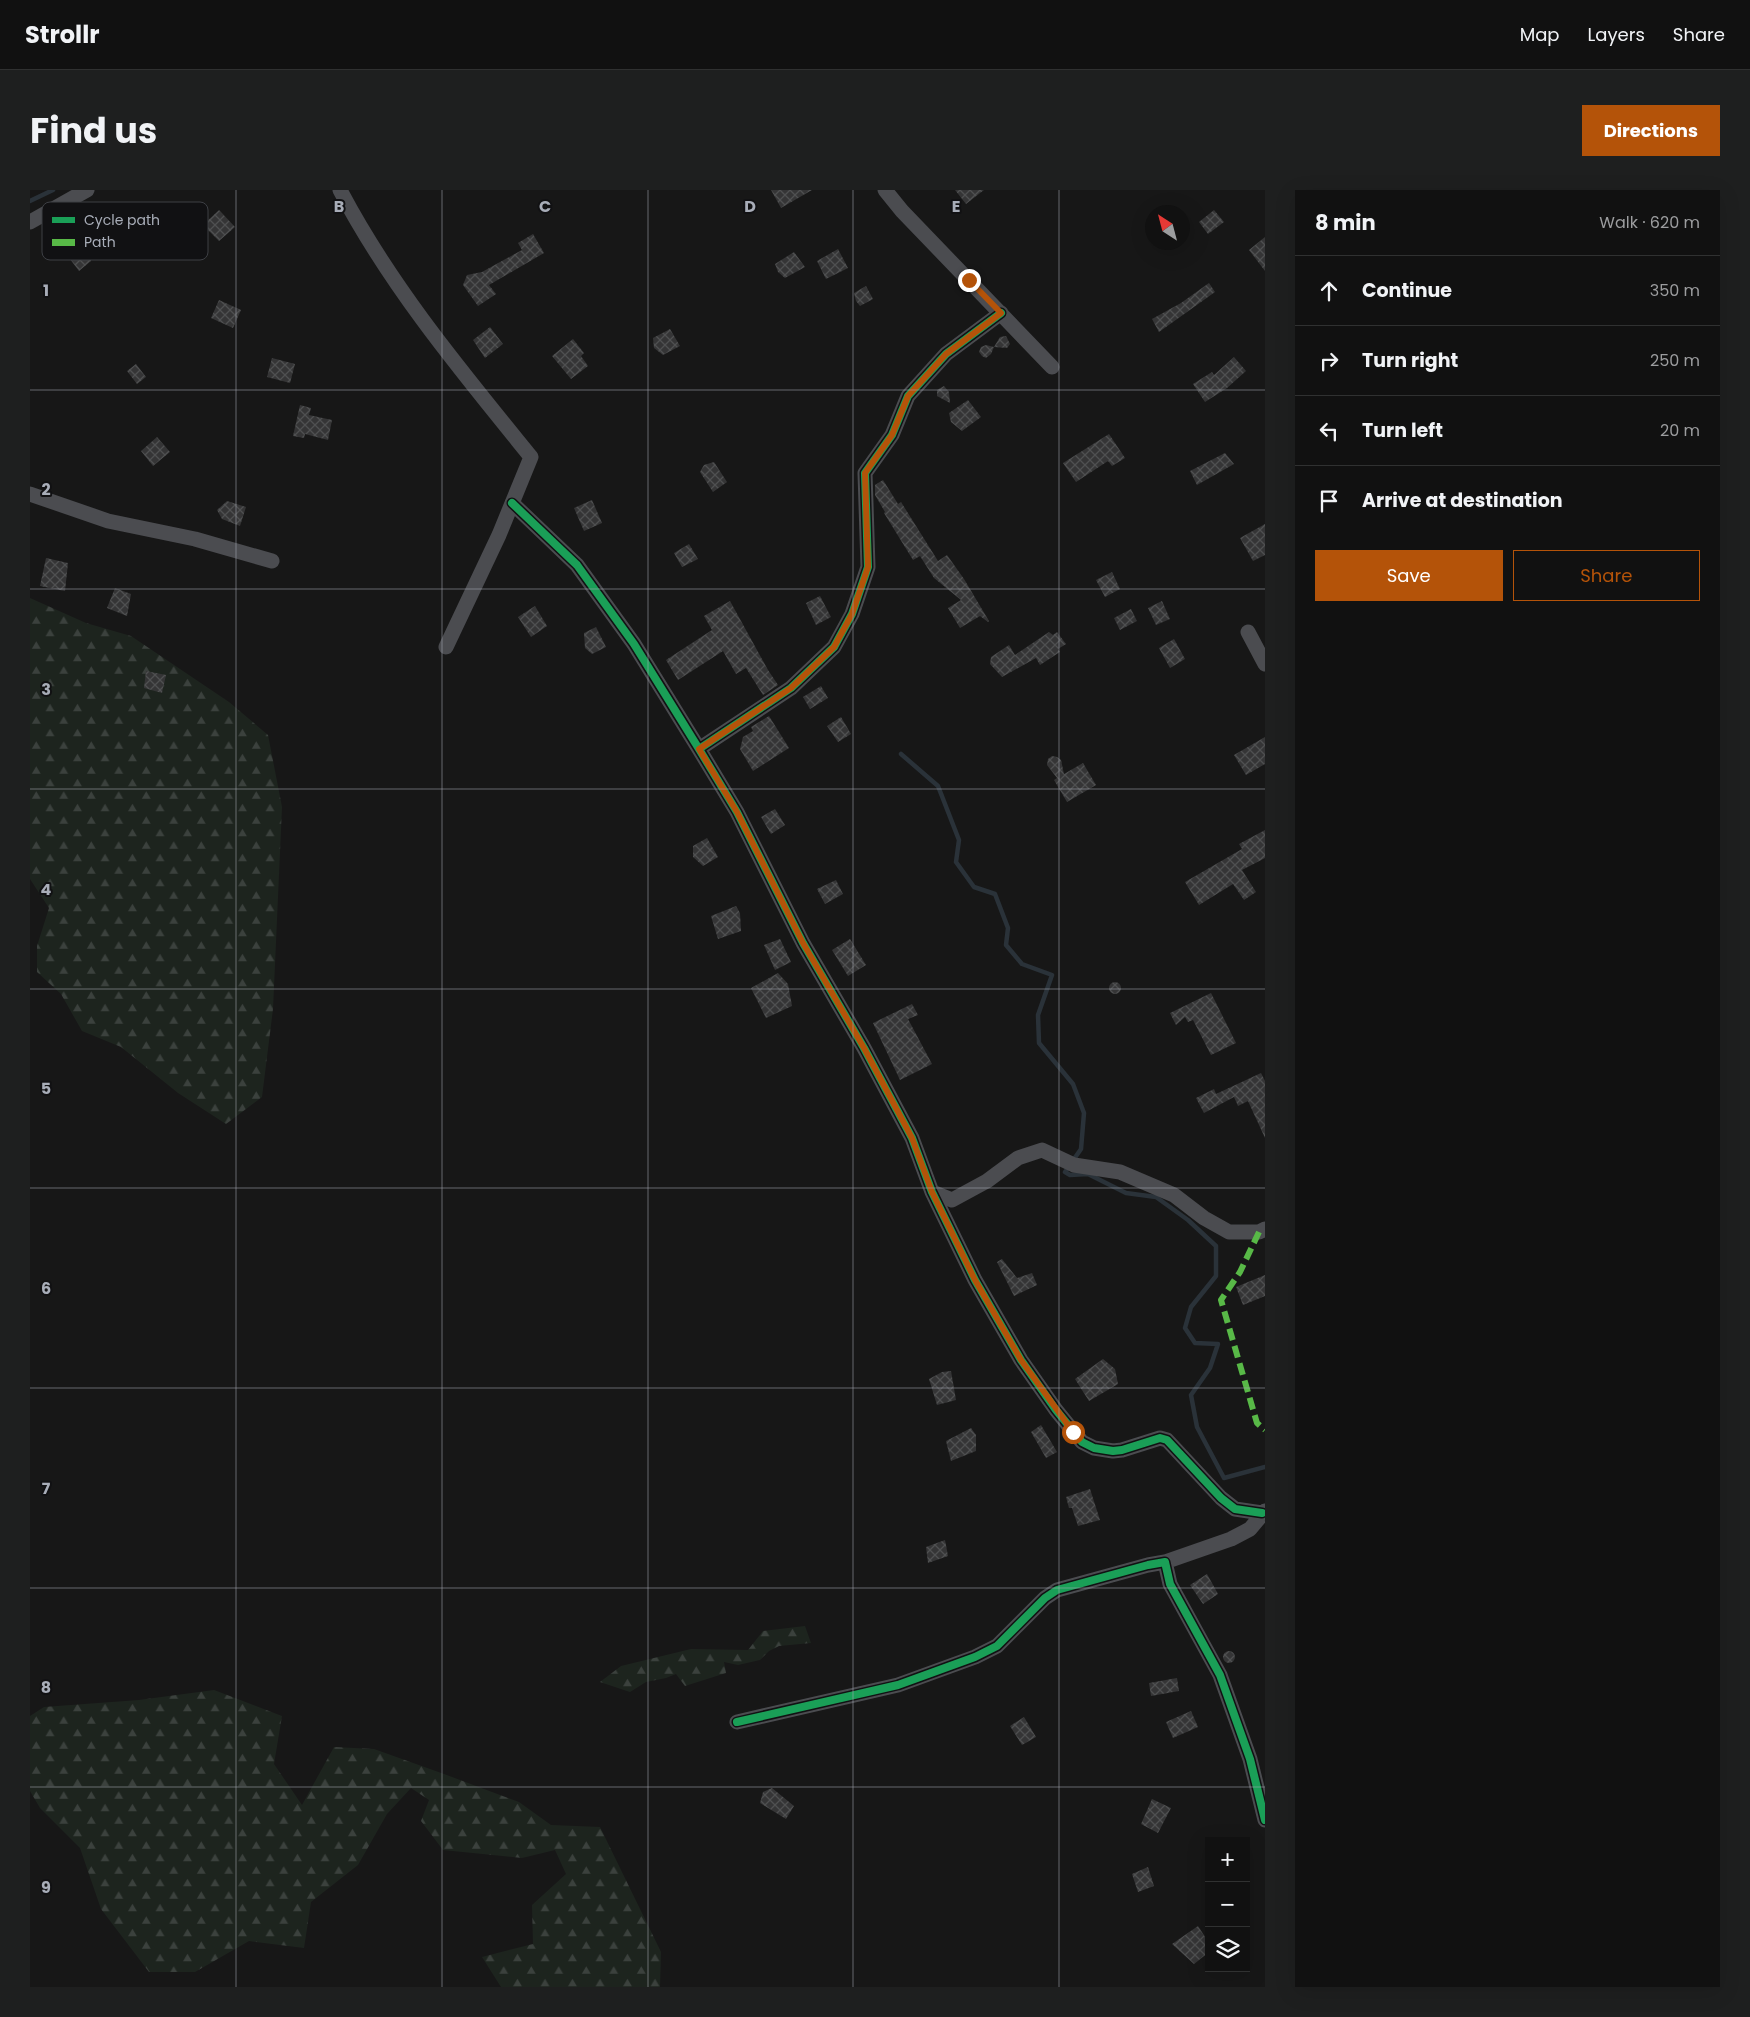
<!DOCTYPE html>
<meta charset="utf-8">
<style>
:root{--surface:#111;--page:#1e1f1f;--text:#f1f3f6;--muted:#9c9d9f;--line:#303131;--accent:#b45309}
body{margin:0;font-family:Poppins,sans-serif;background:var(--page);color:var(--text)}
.controls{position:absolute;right:15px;bottom:15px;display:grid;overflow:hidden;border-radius:0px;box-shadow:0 5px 20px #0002}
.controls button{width:45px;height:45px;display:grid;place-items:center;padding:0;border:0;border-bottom:1px solid var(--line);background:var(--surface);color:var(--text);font:25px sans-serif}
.compass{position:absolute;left:1115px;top:15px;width:45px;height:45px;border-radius:50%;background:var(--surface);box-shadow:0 5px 20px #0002;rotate:324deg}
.stop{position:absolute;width:15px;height:15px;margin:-11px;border:4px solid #b45309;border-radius:50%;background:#fff}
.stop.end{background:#b45309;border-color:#fff;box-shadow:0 1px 5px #0008}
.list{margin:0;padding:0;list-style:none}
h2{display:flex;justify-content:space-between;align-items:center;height:65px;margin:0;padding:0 20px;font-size:21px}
h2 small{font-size:16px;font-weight:400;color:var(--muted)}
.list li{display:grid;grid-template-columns:32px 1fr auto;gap:15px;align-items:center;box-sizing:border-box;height:70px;padding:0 20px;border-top:1px solid var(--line)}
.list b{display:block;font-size:19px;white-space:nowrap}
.list em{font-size:16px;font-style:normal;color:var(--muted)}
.actions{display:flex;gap:10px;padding:15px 20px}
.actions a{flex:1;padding:11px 0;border:1px solid var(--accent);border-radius:0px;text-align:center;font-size:18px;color:var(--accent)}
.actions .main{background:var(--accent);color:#fff}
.icon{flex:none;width:28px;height:28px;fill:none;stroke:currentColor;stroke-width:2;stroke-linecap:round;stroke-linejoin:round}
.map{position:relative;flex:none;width:1235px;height:1797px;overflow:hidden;border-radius:0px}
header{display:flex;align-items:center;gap:30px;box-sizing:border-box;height:70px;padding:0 25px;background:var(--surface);border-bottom:1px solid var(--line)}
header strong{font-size:24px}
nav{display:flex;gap:28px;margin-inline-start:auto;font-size:18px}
.intro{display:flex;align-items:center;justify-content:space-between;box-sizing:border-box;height:120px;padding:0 30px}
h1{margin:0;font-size:35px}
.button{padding:12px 22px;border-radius:0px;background:var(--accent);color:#fff;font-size:18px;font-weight:700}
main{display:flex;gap:30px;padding:0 30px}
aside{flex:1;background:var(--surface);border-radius:0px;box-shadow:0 5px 20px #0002}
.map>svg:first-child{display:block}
.forest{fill:url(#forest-firs)}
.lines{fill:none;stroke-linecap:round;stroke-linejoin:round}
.stream{stroke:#2a3239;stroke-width:4.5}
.building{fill:url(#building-cross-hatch)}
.street{stroke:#4b4c50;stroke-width:15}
.quiet{stroke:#58b947;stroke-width:6;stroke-dasharray:12 6;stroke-linecap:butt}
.cycleway-casing{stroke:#111113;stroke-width:11}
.cycleway{stroke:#1a9f57;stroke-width:8}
.route{stroke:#b45309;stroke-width:6}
.grid{fill:none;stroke:#a8adb8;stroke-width:1;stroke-opacity:0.55}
.key{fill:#111113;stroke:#3e4045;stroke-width:1}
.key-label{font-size:14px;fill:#a8adb8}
.grid-label{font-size:16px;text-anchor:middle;font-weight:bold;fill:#a8adb8;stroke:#111113;stroke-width:4;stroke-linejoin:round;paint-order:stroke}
</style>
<header>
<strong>Strollr</strong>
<nav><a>Map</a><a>Layers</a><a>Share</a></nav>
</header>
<div class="intro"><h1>Find us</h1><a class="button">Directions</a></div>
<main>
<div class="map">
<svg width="1235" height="1797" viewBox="0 0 1235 1797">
<defs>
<pattern id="forest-firs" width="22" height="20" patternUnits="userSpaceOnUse" patternTransform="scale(1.25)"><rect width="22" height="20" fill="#1d241e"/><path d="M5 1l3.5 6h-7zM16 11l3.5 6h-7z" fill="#3b413d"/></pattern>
<pattern id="building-cross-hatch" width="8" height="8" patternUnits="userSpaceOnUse" patternTransform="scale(1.25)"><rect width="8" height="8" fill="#353536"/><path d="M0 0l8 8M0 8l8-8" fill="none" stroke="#4f5051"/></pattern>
</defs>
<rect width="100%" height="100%" fill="#171717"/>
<!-- forest -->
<path class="forest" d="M0,408L56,433L101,446L199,512L238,545L252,617L243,819L232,907L196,934L148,903L91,857L52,841L31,804L7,782V756L19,718L0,689Z
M775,1436L781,1453L749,1456L739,1461L730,1470L708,1475L694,1472L696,1483L655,1496L646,1484L636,1488L616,1492L600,1502L570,1492L591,1476L661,1459L718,1460L733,1441Z
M184,1500L252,1526L244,1574L272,1615L304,1557L344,1559L414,1584L489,1612L521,1635L570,1637L631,1762L630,1797H471L452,1767L503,1754L502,1715L536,1684L525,1660L492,1668L413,1660L391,1631L399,1610L381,1598L357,1624L328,1675L281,1712L274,1758L219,1751L165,1782H119L71,1719L50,1658L10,1618L0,1601V1526L14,1517L109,1510Z"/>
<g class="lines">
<!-- stream -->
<path class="stream" d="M0,11L23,0
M871,564L908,596L929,650L926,672L944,697L965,704L978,738L976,755L992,774L1022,785L1008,825L1009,853L1043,894L1054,923L1051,959L1035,982L1040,985L1058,984L1096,1003L1126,1007L1158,1030L1186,1056V1086L1161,1117L1155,1138L1165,1153L1188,1154L1180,1178L1161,1205L1167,1237L1194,1288L1235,1277"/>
</g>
<!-- building -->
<path class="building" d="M741,0H782L751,18Z
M925,0H954L936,14Z
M189,20L205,37L189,51L173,35Z
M1184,20L1194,32L1178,44L1169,32Z
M46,31L54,43L52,44L61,71L49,81L34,61L37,59L27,44Z
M503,44L514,63L459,95L466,104L448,116L433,95L437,85L452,82L492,60L488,53Z
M1235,47V81L1219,60Z
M808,59L818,78L796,89L787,71Z
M764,62L775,77L755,88L748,82L745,74Z
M1179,93L1185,102L1129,142L1122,129L1151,113Z
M836,96L843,109L830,116L826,111L824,103Z
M189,110L211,120L203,138L181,128Z
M460,137L473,154L455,168L443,150Z
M640,139L650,156L633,165L624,158L623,148Z
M976,146L980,154L977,158L964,157L970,147Z
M543,149L554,163L551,166L558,176L541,189L522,166Z
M956,155L964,157L961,164L956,168L952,166L949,162L951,157Z
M1204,167L1216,181L1197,198L1175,212L1163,194L1182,182L1184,185Z
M242,168L265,174L260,193L237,187Z
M106,174L116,187L107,194L97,181Z
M914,196L919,202L920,213L907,206V200Z
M938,210L951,227L932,241L921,232L919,223Z
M270,215L281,218L279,225L302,230L298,250L275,244L274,248L263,246Z
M1079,244L1095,268L1082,276L1078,271L1046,292L1033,273Z
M127,247L140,262L123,276L111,261Z
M1195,263L1204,274L1167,295L1160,281Z
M684,272L697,292L683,302L670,282L674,275Z
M853,290L868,314L871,312L908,371L917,365L934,389L959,431L958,432L950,426L930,438L918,418L931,410L904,388L890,366L883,370L854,323L855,322L845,305V295Z
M562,310L572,333L554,341L544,318Z
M197,311L216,317L210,336L192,329L187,320Z
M1235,334V365L1223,371L1210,348Z
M659,354L668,369L652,377L644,363Z
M16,368L38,373L35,401L10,396Z
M1082,382L1090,399L1075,407L1066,390Z
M85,398L101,404L97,426L77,418Z
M790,406L801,427L786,435L776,413Z
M700,411L738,480L748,495L733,505L716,478L706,484L693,461L648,490L636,470L682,440L674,426Z
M1132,411L1140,429L1126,435L1118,418Z
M505,416L517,436L501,447L488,427Z
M1101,419L1107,431L1090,440L1084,428Z
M566,437L576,457L562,464L555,458L554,443Z
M1019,442L1023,445L1027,442L1036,454L1028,459L1030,462L1010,475L1006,468L972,487L960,474L961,467L979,455L985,465Z
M1144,449L1155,469L1140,478L1129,458Z
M116,481L136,485L132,503L114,498Z
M791,496L798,508L780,519L773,507Z
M739,526L759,558L723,581L710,559L713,547L723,541L721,537Z
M811,527L821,544L808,552L797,536Z
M1235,547V574L1216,585L1204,565Z
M1022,566L1027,567L1031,570L1034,584L1053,573L1066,595L1037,612L1024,590L1027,588L1017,575L1018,569Z
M745,619L755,635L741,644L731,627Z
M1235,640V668L1212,680L1226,702L1214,710L1203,694L1169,715L1155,692L1212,659L1209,654Z
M677,648L688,667L673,676L663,667V656Z
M806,690L813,704L795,714L787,699Z
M706,716L710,723L711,741L688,749L681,726Z
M750,749L761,772L745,780L734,755Z
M820,749L836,775L818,786L802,760Z
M748,783L758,794L762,816L736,828L721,798Z
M1079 798a6 6 0 1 1 12 0a6 6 0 1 1-12 0Z
M1181,803L1206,853L1181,865L1163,830L1158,832L1155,827L1146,835L1140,823Z
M882,814L888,825L878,829L902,874L870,890L843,833Z
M1231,883L1235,891V948L1218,911L1208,916L1204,907L1174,923L1166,908L1184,899L1186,904Z
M972,1069L987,1088L1002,1083L1007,1095L984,1106L967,1072Z
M1235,1085V1106L1213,1115L1206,1097Z
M1073,1169L1085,1179L1088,1194L1059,1211L1045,1189Z
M921,1181L926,1210L907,1215L899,1189L912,1182Z
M1011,1235L1027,1262L1016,1268L1001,1242Z
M941,1238L946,1245V1261L921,1271L916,1251Z
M1060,1299L1070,1330L1048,1336L1042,1318H1039L1036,1307Z
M915,1350L918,1366L898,1373L896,1357Z
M1177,1384L1188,1404L1173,1414L1160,1395Z
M1193 1467a6 6 0 1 1 12 0a6 6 0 1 1-12 0Z
M1147,1488L1149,1501L1121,1506L1119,1493Z
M1161,1521L1168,1537L1143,1548L1136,1532Z
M994,1527L1006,1547L992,1555L980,1536Z
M742,1598L764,1616L756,1629L730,1613L733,1602Z
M1122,1609L1141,1618L1128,1643L1111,1634Z
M1118,1677L1124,1696L1108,1702L1102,1684Z
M1168,1736L1179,1753V1762L1164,1774L1142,1754Z"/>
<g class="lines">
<!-- street -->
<path class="street" d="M310,0C361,97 432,182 501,267L469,345L416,457
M855,0L872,21L1022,177
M0,32L57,0
M0,304L78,331L165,349L242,371
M482,313L547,375L604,454L669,559L707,622L773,753L834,858L882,948L902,1002L945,1090L991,1170L1026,1220L1052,1252L1064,1258L1083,1261L1092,1260L1130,1248L1137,1250L1191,1308L1205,1319L1232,1323
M1218,442L1235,474
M669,559L761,498L804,457L822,424L838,377L835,283L862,245L878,206L916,164L971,123
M902,1002L922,1010L957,991L988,968L1012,960L1044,975L1090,982L1144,1005L1174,1028L1199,1042H1229L1235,1039
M1135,1372L1201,1349L1220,1339L1235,1321
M707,1532L868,1495L945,1467L967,1456L1015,1408L1027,1400L1118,1375L1135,1372L1140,1394L1190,1485L1220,1569L1235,1630"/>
<!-- quiet -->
<path class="quiet" d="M1229,1042L1210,1082L1191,1110L1227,1233L1235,1240"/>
<!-- cycleway casing -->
<g class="cycleway-casing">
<path id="cycleway" d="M482,313L547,375L604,454L669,559L707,622L773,753L834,858L882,948L902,1002L945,1090L991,1170L1026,1220L1052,1252L1064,1258L1083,1261L1092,1260L1130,1248L1137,1250L1191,1308L1205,1319L1232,1323
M669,559L761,498L804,457L822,424L838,377L835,283L862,245L878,206L916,164L971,123
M707,1532L868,1495L945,1467L967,1456L1015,1408L1027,1400L1118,1375L1135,1372L1140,1394L1190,1485L1220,1569L1235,1630"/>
</g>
<!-- cycleway -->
<use href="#cycleway" class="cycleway"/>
</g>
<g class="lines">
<!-- route -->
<path class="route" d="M939,90L971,123L916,164L878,206L862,245L835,283L838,377L822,424L804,457L761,498L669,559L707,622L773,753L834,858L882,948L902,1002L945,1090L991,1170L1043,1242"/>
</g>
<!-- grid -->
<path class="grid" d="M206,0V1797M412,0V1797M618,0V1797M823,0V1797M1029,0V1797M0,200H1235M0,399H1235M0,599H1235M0,799H1235M0,998H1235M0,1198H1235M0,1398H1235M0,1597H1235"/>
<!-- legend -->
<rect x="12" y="12" width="166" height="58" rx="8" class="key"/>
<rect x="22" y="27" width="23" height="6" fill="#1a9f57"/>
<rect x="22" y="49" width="23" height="7" fill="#58b947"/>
<g class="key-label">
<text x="54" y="35">Cycle path</text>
<text x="54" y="57">Path</text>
</g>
<g class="grid-label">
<text x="309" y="22">B</text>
<text x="515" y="22">C</text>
<text x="720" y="22">D</text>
<text x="926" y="22">E</text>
<text x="16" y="106">1</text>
<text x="16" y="305">2</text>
<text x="16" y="505">3</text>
<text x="16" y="705">4</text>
<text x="16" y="904">5</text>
<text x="16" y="1104">6</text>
<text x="16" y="1304">7</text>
<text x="16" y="1503">8</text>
<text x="16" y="1703">9</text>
</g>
</svg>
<div class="controls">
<button>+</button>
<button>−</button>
<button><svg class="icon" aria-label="layers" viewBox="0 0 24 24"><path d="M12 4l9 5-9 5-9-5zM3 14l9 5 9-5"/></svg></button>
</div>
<svg class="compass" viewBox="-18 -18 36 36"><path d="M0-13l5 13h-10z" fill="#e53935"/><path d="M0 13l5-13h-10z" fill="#9c9d9f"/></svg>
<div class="stop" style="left:1043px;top:1242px"></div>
<div class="stop end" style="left:939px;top:90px"></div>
</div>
<aside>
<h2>8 min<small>Walk · 620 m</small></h2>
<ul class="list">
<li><svg class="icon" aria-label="ahead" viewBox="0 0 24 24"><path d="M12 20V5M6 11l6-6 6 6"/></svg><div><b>Continue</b></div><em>350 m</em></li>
<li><svg class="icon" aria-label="right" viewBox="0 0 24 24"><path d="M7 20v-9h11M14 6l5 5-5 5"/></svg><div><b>Turn right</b></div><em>250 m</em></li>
<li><svg class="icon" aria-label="left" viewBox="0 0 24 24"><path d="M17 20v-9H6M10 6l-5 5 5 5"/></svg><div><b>Turn left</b></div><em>20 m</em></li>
<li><svg class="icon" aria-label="arrive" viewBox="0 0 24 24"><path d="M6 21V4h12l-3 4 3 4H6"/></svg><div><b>Arrive at destination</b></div></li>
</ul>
<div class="actions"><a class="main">Save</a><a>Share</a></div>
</aside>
</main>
